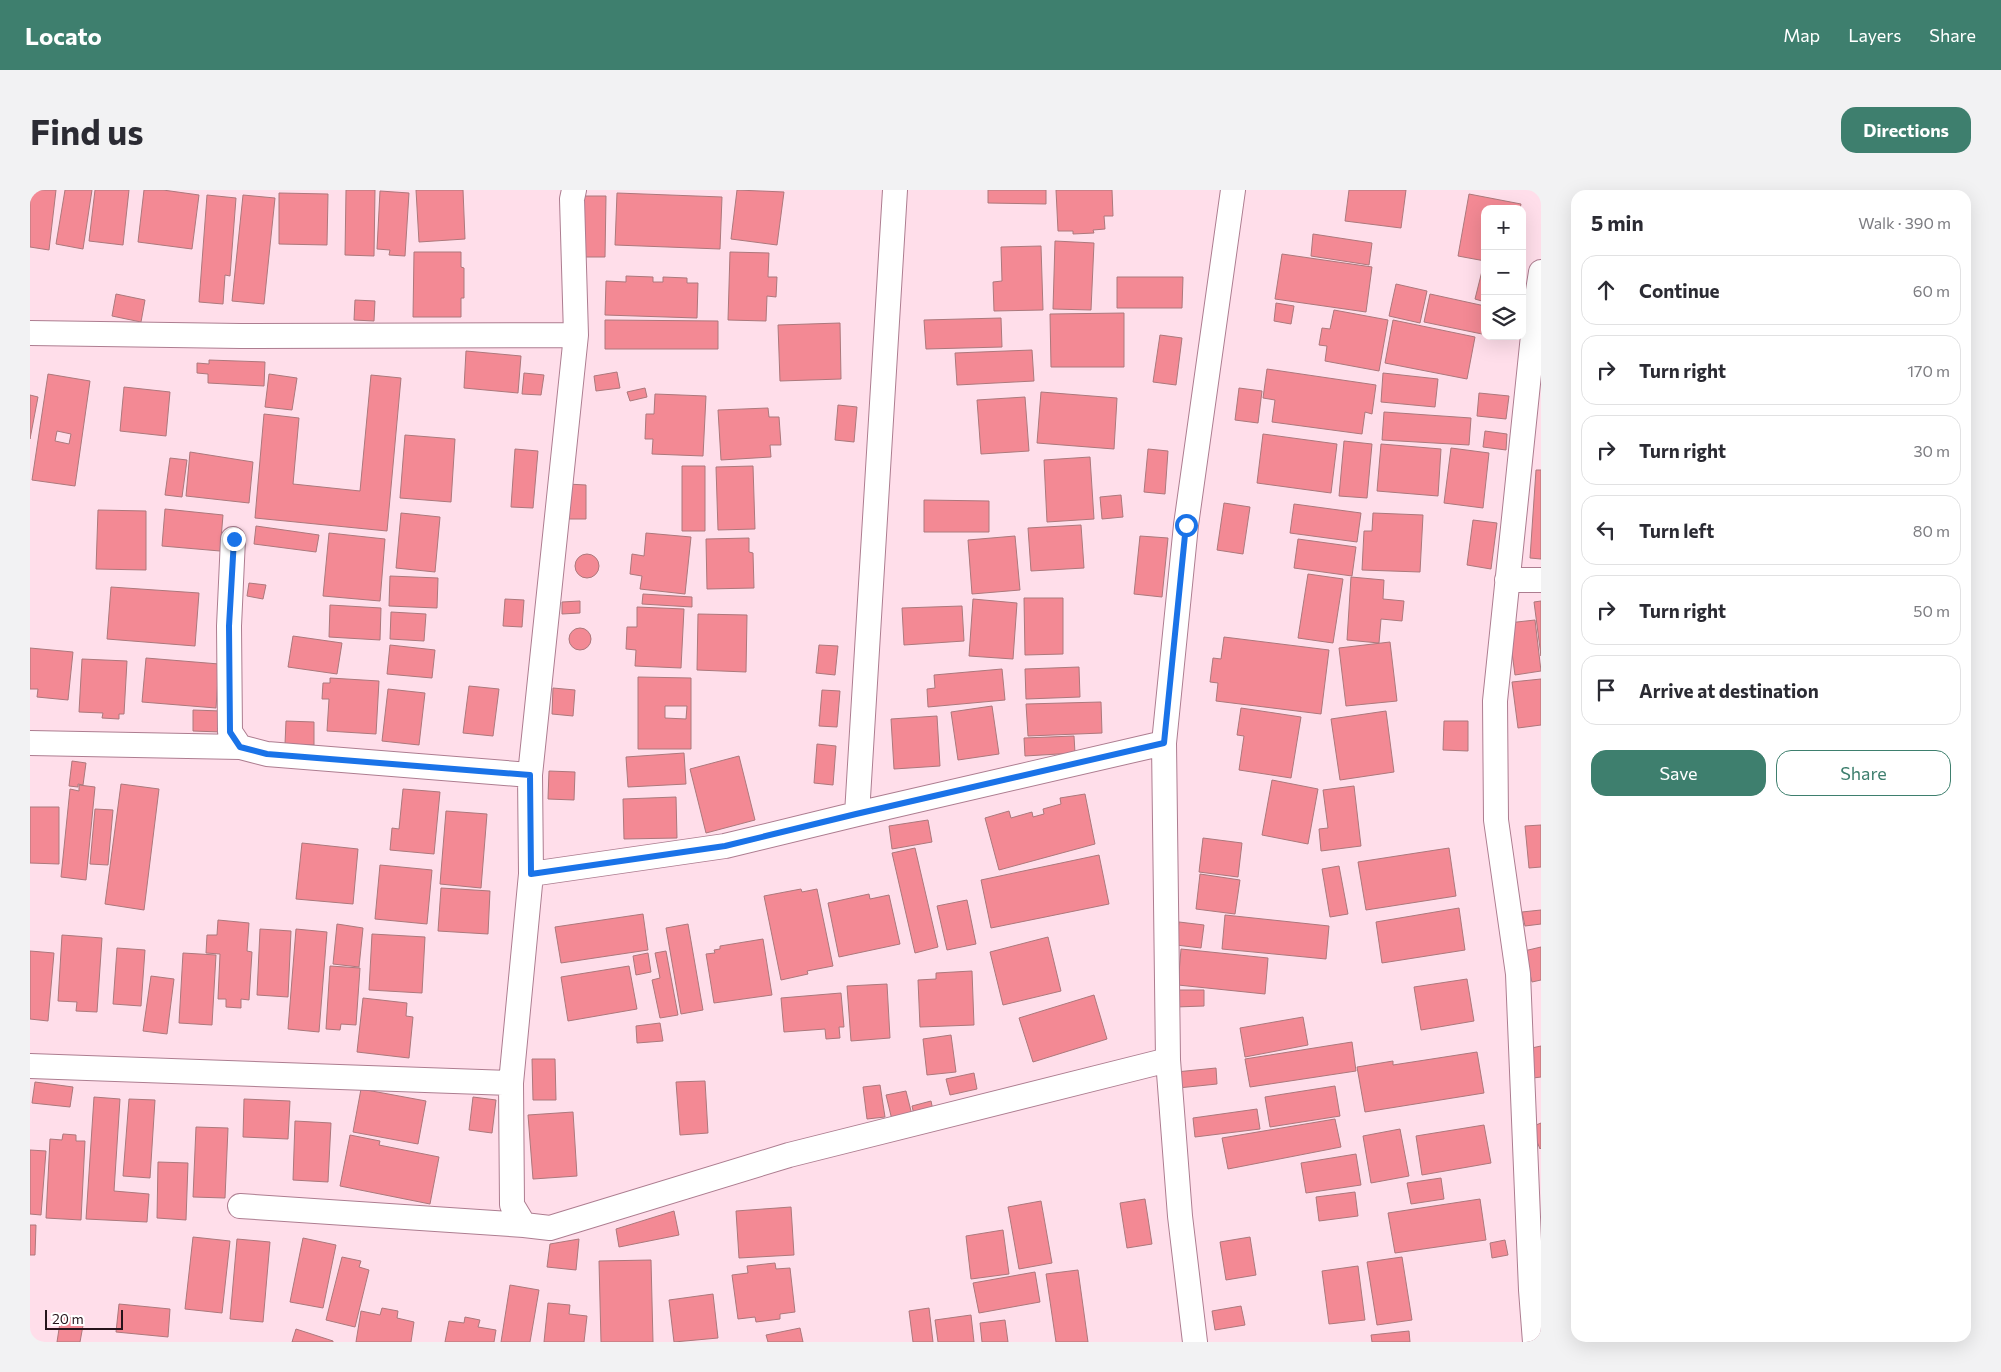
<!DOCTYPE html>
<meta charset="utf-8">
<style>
:root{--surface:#fff;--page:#f2f2f3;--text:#2b2b33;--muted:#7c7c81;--line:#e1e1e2;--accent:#3e7f6e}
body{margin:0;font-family:Commissioner,sans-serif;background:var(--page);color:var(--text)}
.controls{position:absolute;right:15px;top:15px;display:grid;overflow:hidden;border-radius:10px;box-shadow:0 5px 20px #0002}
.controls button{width:45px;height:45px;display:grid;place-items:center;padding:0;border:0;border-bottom:1px solid var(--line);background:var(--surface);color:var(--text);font:25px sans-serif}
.scale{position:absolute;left:15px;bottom:12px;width:78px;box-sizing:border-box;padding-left:5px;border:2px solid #26141b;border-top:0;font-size:14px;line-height:18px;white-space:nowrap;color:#26141b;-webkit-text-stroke:4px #fff;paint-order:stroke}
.stop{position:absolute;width:15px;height:15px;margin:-11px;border:4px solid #1a73e8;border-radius:50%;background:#fff}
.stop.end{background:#1a73e8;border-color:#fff;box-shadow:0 1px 5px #0008}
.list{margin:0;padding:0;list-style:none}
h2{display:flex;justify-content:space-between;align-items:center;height:65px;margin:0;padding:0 20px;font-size:21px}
h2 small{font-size:16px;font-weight:400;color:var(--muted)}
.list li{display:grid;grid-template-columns:32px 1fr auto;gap:15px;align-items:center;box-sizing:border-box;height:70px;margin:0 10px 10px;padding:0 10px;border:1px solid var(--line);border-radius:15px}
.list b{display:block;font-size:19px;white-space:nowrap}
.list em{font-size:16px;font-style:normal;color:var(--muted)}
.actions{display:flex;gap:10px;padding:15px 20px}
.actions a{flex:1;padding:11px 0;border:1px solid var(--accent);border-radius:15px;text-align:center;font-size:18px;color:var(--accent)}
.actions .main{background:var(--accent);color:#fff}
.icon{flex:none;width:28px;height:28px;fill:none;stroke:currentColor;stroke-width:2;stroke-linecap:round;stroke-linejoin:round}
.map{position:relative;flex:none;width:1511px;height:1152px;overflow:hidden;border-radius:15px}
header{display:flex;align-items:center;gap:30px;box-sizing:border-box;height:70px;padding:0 25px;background:var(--accent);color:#fff}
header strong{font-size:24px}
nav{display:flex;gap:28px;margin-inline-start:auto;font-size:18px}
.intro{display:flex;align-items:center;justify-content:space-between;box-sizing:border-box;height:120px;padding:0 30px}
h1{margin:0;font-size:35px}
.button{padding:12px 22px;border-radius:15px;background:var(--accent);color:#fff;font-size:18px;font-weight:700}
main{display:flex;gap:30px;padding:0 30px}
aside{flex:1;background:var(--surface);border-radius:15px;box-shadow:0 5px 20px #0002}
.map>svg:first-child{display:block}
.building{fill:#f38994;stroke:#ac787c;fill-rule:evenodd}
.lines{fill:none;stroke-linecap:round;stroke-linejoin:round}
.minor-casing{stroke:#ad7d90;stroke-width:26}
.minor{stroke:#fff;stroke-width:24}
.route{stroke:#1a73e8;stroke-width:6}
</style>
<header>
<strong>Locato</strong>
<nav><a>Map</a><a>Layers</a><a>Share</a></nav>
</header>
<div class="intro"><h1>Find us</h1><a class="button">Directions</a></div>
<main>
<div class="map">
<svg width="1511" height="1152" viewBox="0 0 1511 1152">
<rect width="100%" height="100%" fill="#ffdeea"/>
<!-- building -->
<path class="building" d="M0,0H26L19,60L0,57Z
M35,0H62L53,59L26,54Z
M65,0H99L93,55L59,51Z
M114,0H133L169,5L162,59L108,52Z
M316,0H345L344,66L315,65Z
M386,0H433L435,49L389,52Z
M707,0L754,2L747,55L701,49Z
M958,0H1016V14L958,13Z
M1026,0H1082L1083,26H1074L1075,39L1063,40L1064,43L1043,44V41H1028Z
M1319,0H1376L1371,38L1315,31Z
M350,1L379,3L375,66L359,65L360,60L347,59Z
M249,3L298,4L297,55L249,54Z
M587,3L692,7L690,59L585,55Z
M1439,4L1491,14L1490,19H1455V71L1428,66Z
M177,5L206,8L200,86L195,85L193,114L169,112Z
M213,5L245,8L234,114L202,111Z
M553,6H576L575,67H552Z
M1283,44L1342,53L1339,75L1281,66Z
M1025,51L1064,53L1061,120L1023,119Z
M1011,56L1013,120L964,121L963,92L972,91L971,57Z
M384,62H431V77L434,78V108H431V127H383Z
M700,62L739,63L738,87H747L746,107L737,106L736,131L698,130Z
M1252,64L1342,77L1336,122L1245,109Z
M1453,77H1455V112L1445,109Z
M596,86L623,87V92H633V87L657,88V93H668L667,128L575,125L576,91L596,92Z
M1087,87H1153L1152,118H1087Z
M1366,94L1397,101L1390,133L1359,126Z
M86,104L115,110L111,132L82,126Z
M1400,104L1455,116L1452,144L1394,132Z
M325,110L345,111L344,131L324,130Z
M1246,113L1264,116L1261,134L1244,131Z
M1304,120L1358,130L1349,181L1295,171L1297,156L1289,155L1292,138L1300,139Z
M1094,123V177H1021L1020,124Z
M971,128L972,157L896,159L894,130Z
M575,130L688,131V159H575Z
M1363,130L1445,147L1437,189L1355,173Z
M810,133L811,189L750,191L748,135Z
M1130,145L1152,148L1146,195L1123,192Z
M1002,160L1004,191L927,195L925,163Z
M436,161L491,166L488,203L434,198Z
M179,170L235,172L234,196L178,193V184L167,183V173L179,174Z
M1237,179L1346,195L1342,224L1335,222L1332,244L1242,232L1245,210L1233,208Z
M587,182L590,198L566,201L564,186Z
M494,183L514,185L511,205L492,204Z
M1353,183L1408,189L1405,217L1351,212Z
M18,184L60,191L45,296L2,290ZM27,241L41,244L39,254L25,251Z
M239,184L267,188L262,220L235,217Z
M341,185L371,188L357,341L225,328L234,224L269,228L263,294L330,301Z
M94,197L140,202L136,246L90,241Z
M615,198L617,207L600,211L597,202Z
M1209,198L1232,201L1228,233L1205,230Z
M1011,202L1087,208L1084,259L1007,253Z
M1449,203L1479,206L1476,229L1447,226Z
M625,204L676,206L673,266L622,264L623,249H615L616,224H624Z
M0,205L8,207L0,249Z
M995,207L999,261L951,264L947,210Z
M808,215L827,217L824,252L805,250Z
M738,218L739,227H749L751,255H740L741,267L691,270L688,220Z
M1354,222L1441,228L1439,255L1352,250Z
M1455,241L1477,244L1476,260L1453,257Z
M1233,244L1307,254L1301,303L1227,293Z
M375,245L425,249L421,312L370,308Z
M1314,251L1342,254L1337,308L1309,306Z
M1351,254L1411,259L1408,306L1347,301Z
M1421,258L1459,263L1453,318L1414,313Z
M485,259L508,261L503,318L481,317Z
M1118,259L1138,261L1135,304L1114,302Z
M160,262L223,272L219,313L156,306Z
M1060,267L1064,329L1017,332L1014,270Z
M140,268L157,270L152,307L135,305Z
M652,276H675V341H652Z
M723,276L725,339L688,340L686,277Z
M1506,280H1511V369L1500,368Z
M537,294L556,295V329H536Z
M1091,305L1093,327L1072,329L1070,307Z
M894,310L959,311V342H894Z
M1194,313L1220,317L1213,364L1187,360Z
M1264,314L1331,323L1327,352L1260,343Z
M135,319L193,325L190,361L132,356Z
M68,320L116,321V380L66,379Z
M371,323L410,327L405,382L366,378Z
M1343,323L1393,325L1390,382L1332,380L1334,341H1342Z
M1443,330L1467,333L1461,379L1437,375Z
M1051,335L1054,378L1001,381L998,338Z
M226,336L289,345L286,362L224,354Z
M299,343L355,349L350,411L293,406Z
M616,343L661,347L655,404L610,399L612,386L600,384L602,364L614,366Z
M985,346L990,400L942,404L938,350Z
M1110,346L1138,348L1132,407L1104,404Z
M719,348V362L723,363L724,398L677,399L676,349Z
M1268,349L1326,357L1322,386L1264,378Z
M545 376a12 12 0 1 1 24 0a12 12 0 1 1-24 0Z
M1278,384L1313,389L1303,453L1268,448Z
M360,386L408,388L407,418L359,416Z
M1321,387L1354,390L1353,409L1374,411L1372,431L1351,429L1349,453L1317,450Z
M219,393L236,395L233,409L217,406Z
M81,397L169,403L165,456L77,449Z
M613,404L662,407V417L612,414Z
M994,408H1033V464L995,465Z
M475,409L494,410L492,437L473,436Z
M943,409L987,413L983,469L939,466Z
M550,411V423L532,424V412Z
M1511,411V466L1504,412Z
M300,415L351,418L350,450L299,447Z
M932,416L934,451L874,455L872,418Z
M607,417L654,419L651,478L605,476L606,460L596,459L597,437H607Z
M361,422L396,424L394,451L360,449Z
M668,424L717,425L716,482L667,480Z
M1505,430L1511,481L1485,485L1478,433Z
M539 449a11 11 0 1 1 22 0a11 11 0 1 1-22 0Z
M263,446L312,453L307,484L258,477Z
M1194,447L1299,460L1291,524L1186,511L1188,493L1180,492L1183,468L1191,469Z
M1360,452L1367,511L1316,516L1309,458Z
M360,455L405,460L402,488L357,484Z
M789,455L808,456L805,485L786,483Z
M0,458L43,462L38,510L7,507L8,499H0Z
M116,468L189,474L186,518L112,512Z
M52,469L97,471L94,524H89V529L72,528L73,523L49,522Z
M1049,477L1050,507L996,509L995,479Z
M972,479L975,510L898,517L897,499L905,498L904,485Z
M608,487L661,488V559H608ZM635,516H657L656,529L635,528Z
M300,488L349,491L346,544L297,541L299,509H292L293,493H300Z
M1511,489V535L1488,538L1482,492Z
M439,496L469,499L463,546L433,543Z
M523,498L545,500L543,526L522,524Z
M358,499L395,503L389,555L352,551Z
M792,500L810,501L807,537L789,536Z
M1071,512L1072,543L998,546L996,514Z
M962,516L969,564L928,570L921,522Z
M1211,518L1271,527L1261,588L1209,580L1214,546L1207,545Z
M163,520L191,521V542L163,541Z
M1356,521L1364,582L1310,590L1301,529Z
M907,526L910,576L864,579L861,529Z
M256,531L284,532V555L255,554Z
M1414,531H1438V561L1413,560Z
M1044,546L1045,563L995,566L994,548Z
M787,554L806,556L803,595L784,593Z
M654,563L656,594L598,597L596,567Z
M709,566L725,630L676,643L660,579Z
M42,571L56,573L53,595L48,594V597L39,596Z
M519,581L545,582L544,610L518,609Z
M1242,590L1288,599L1278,654L1232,645Z
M91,594L129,599L114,720L75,714Z
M49,595L65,597L56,690L31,687L40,599L49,601Z
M1324,596L1331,656L1291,661L1289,639L1298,638L1293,600Z
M373,599L410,602L404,664L360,660L362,638L369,639Z
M1055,604L1065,654L969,680L955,628L979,621L981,628L1002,622L1003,627L1014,624L1013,619L1031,614L1030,608Z
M646,607L647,648L594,649L593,609Z
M0,617H29V674L0,673Z
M65,619L83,620L78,675L60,674Z
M416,621L457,624L451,698L410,694Z
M898,630L902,652L862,659L859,636Z
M1511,635V677L1499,678L1495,636Z
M1173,648L1212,653L1208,687L1169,682Z
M272,653L328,659L323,714L266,709Z
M885,658L908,757L885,763L862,663Z
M1419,658L1426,706L1336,720L1328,672Z
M1069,665L1079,714L961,738L951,690Z
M350,675L402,680L397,734L345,729Z
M1309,676L1318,724L1300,727L1292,679Z
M1170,684L1210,690L1205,724L1166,719Z
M411,698L460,701L458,744L408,741Z
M771,699L772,702L787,699L803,776L777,781L778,784L751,790L734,706Z
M839,704L840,709L859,705L870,754L809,767L798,713Z
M937,710L946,754L917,760L907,716Z
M1429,718L1435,760L1352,773L1346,732Z
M1511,720V734L1495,736L1492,722Z
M613,724L618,760L531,773L525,737Z
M1195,725L1299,736L1296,769L1192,759Z
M188,730L219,733L217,761L222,762L219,810L211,809V818L196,817V809H188L190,764L176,763L177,745H187Z
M1149,732L1174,735L1171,758L1146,755Z
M307,734L333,738L329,777L303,774Z
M658,734L673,820L651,824L636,738Z
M230,739L261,741L258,807L227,805Z
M266,739L297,742L289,842L258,839Z
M342,744L395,747L392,803L339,800Z
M32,745L72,748L67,822L46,821L47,812L28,811Z
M1018,747L1031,801L973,815L960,762Z
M733,749L742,805L684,813L676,764L685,763L684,760L690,759V756Z
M1511,757V790L1502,792L1494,761Z
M87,758L115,760L111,816L83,814Z
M1151,759L1238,768L1235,804L1148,795Z
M0,761L24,763L18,831L0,829Z
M636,761L648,825L630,828L622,790L630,788L625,763Z
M153,763L186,765L182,835L149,833Z
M618,763L621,782L606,785L603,766Z
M300,776L330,778L326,835L311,834L310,840L296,839Z
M599,776L607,819L538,831L531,787Z
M942,781L944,835L890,837L888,790L906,789V783Z
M121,786L144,789L137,844L113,841Z
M1437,789L1444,831L1391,840L1384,797Z
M857,794L860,848L821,851L817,796Z
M1145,800H1174V816L1145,817Z
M811,803L814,837H809L810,848L796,849L795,839L754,842L751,808Z
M1064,805L1077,849L1003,872L989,828Z
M333,808L377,813L376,826L383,827L379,868L327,862Z
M1273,827L1278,855L1215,867L1210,838Z
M630,833L633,851L607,853L606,836Z
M921,845L926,882L897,885L893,849Z
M1322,852L1326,881L1220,897L1215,869Z
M1511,856V887L1503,888L1497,859Z
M1447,862L1454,903L1335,922L1327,877L1363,871V875Z
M502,869H525L526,910H503Z
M1186,878L1187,894L1148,898L1146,882Z
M944,883L947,899L920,905L916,889Z
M675,891L678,943L650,945L646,892Z
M5,892L43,897L40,917L2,913Z
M850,895L855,927L837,929L833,897Z
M1305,896L1310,926L1240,937L1235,907Z
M331,899L396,911L388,954L323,942Z
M876,901L882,925L862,930L856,905Z
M64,907L90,909L84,1001L119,1004L117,1032L56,1029Z
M443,907L466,910L462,943L439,940Z
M99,909L125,910L120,988L93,986Z
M214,909L260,911L258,949L213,947Z
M901,911L904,925L885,929L882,916Z
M1227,919L1230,939L1165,947L1163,928Z
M543,922L547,986L503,989L498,925Z
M1305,929L1311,957L1198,979L1192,948Z
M265,931L301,933L298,992L263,990Z
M1511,933V958L1510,959L1501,937Z
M1454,935L1461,973L1392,985L1386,946Z
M166,937L198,938L195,1008L163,1007Z
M1370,939L1379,986L1341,993L1333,946Z
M33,944L46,945V951H55L51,1030L16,1028L20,949L32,950Z
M320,945L350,951L349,955L409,967L400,1014L310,996Z
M0,960L16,961L11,1025L0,1024Z
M1326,964L1331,995L1276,1003L1271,973Z
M128,972L158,973L156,1030L127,1028Z
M1411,988L1414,1009L1381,1014L1377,993Z
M1325,1002L1328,1026L1289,1031L1286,1007Z
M1115,1009L1122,1054L1097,1058L1090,1013Z
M1450,1009L1456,1050L1365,1063L1358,1023Z
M1011,1011L1022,1073L989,1079L978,1017Z
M761,1017L764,1065L709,1068L706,1021Z
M644,1021L649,1045L589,1057L586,1039Z
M0,1035H6L5,1065H0Z
M973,1040L979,1084L941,1089L936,1046Z
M163,1047L200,1051L192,1123L155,1119Z
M1220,1047L1226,1085L1196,1090L1190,1052Z
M273,1048L306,1055L293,1118L260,1112Z
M207,1049L240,1052L233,1132L200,1129Z
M549,1049L546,1080L517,1077L520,1054Z
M1475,1050L1478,1065L1462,1068L1460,1053Z
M312,1067L331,1071L329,1077L339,1080L325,1137L296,1130Z
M1372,1067L1382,1130L1347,1135L1337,1072Z
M621,1070L623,1152H571L569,1071Z
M745,1073L746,1079L760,1078L765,1122L750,1124V1129L726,1132L725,1127L708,1129L702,1085L718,1083L717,1076Z
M1328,1076L1335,1130L1299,1134L1292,1081Z
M1048,1080L1058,1152H1026L1016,1084Z
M1005,1082L1010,1112L949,1123L943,1093Z
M480,1095L509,1100L500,1152H471Z
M683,1104L688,1148L644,1152L639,1110Z
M518,1113L540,1115L539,1124L557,1126L554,1152H514Z
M89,1114L140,1119L138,1147L86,1142Z
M1211,1116L1215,1135L1185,1140L1182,1121Z
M352,1118L368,1121L367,1128L384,1132L381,1152H326L331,1121L350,1125Z
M899,1118L903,1152H883L879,1121Z
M941,1125L944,1152H908L905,1130Z
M31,1126L54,1130L50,1152H27Z
M435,1127L450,1130L448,1137L466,1140L464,1152H415L419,1131L434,1133Z
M975,1130L978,1152H952L950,1133Z
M770,1138L773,1152H738L736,1145Z
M266,1139L303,1151V1152H262Z
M1379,1141L1380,1152H1342L1341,1145Z"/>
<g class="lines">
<!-- minor casing -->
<g class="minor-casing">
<path id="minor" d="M544,0L542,9L546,145L500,585L501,684L481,893L482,1015L494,1035L520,1038L759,965L1138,870
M0,143L211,146L546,145
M203,349L199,436L200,542L210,557L237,564L500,585
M1477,390H1511
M0,553L210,557
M827,624L865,0
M501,684L695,656L827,624L1134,553
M0,876L481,893
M210,1016L494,1035
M1165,1152L1150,1026L1138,870L1134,553L1156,335L1203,0
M1505,1152L1501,1100L1488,784L1466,630L1465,511L1507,107L1511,82"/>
</g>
<!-- minor -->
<use href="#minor" class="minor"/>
</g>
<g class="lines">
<!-- route -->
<path class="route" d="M204,349L199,436L200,542L210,557L237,564L500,585L501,684L695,656L826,624L1134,553L1156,335"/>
</g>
</svg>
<div class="controls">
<button>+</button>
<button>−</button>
<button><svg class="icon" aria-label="layers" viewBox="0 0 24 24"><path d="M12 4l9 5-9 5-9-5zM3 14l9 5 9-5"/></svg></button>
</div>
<div class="scale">20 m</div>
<div class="stop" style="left:1156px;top:335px"></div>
<div class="stop end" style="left:204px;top:349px"></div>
</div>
<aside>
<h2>5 min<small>Walk · 390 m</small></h2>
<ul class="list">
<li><svg class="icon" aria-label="ahead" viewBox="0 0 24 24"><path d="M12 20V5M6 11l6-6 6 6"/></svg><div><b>Continue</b></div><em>60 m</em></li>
<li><svg class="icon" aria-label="right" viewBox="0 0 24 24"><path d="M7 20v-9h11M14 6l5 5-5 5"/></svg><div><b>Turn right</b></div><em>170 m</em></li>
<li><svg class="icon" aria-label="right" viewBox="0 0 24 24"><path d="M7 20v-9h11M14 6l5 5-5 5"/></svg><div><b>Turn right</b></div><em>30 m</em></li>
<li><svg class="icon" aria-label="left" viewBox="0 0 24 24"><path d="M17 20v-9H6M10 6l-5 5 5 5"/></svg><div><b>Turn left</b></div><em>80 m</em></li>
<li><svg class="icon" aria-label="right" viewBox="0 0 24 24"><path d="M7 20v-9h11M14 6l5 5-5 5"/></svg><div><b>Turn right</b></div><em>50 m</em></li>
<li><svg class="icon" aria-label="arrive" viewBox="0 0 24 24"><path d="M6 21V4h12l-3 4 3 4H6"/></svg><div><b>Arrive at destination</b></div></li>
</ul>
<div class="actions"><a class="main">Save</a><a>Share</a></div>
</aside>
</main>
